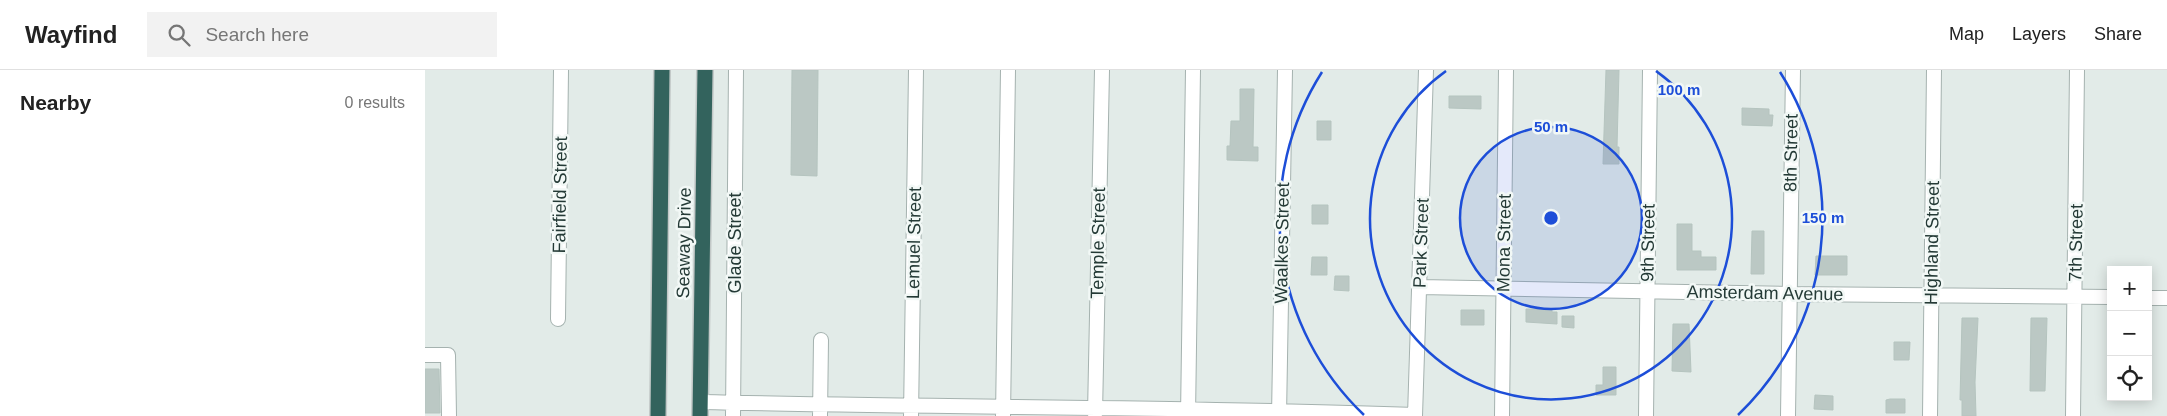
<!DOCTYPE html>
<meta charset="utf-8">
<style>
:root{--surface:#fff;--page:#f2f2f2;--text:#222;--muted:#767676;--line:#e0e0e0}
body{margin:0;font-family:Helvetica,sans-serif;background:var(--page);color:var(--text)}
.controls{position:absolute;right:15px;bottom:15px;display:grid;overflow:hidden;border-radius:0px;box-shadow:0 2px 12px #0003}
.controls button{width:45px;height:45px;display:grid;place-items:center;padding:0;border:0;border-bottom:1px solid var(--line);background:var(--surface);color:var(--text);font:25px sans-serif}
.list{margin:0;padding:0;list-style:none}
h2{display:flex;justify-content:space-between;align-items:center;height:65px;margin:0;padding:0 20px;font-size:21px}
h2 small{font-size:16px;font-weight:400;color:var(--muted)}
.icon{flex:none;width:28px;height:28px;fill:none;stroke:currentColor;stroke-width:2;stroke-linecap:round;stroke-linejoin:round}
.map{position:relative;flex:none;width:1742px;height:346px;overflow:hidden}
header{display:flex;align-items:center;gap:30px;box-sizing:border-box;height:70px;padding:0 25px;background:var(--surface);border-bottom:1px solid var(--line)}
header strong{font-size:24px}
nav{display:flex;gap:28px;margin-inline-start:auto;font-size:18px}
.search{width:350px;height:45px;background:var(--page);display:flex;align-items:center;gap:12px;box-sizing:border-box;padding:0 18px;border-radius:0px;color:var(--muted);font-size:19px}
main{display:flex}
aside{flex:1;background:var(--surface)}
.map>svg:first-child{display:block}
.building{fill:#bbc8c4;stroke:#b5c4bf}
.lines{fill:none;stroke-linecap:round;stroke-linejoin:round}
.minor-casing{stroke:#a5b2af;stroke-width:16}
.highway-casing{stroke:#c2c8c7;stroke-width:18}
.minor{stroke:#fff;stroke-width:14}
.highway{stroke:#33635d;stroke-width:15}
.ring{fill:none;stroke:#1d4ed8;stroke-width:2.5}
.labels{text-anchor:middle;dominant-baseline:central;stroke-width:5;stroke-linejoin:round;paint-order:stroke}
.street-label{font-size:18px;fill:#243a36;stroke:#f2f8f6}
.centre{fill:#1d4ed8;stroke:#f2f8f6;stroke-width:2.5}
.ring-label{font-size:15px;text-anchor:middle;font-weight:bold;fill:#1d4ed8;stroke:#f2f8f6;stroke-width:5;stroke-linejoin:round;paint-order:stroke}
</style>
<header>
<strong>Wayfind</strong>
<div class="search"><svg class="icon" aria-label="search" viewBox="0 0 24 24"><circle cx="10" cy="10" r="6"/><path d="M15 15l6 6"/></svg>Search here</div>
<nav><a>Map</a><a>Layers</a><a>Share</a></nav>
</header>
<main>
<aside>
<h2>Nearby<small>0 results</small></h2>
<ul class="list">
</ul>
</aside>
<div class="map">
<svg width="1742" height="346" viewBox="0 0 1742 346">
<rect width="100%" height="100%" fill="#e2ebe8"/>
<!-- building -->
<path class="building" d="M367,0H393L392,106L366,105Z
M1181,0H1194L1192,77H1194V94H1178Z
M815,19H829L828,77H833V91L802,90V76H805L806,51H815Z
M1024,26H1056V39L1024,38Z
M1317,38L1344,39V45H1348L1347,56L1317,55Z
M892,51H906V70H892Z
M887,135H903V154H887Z
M1252,154H1267V181H1276V187H1291V200H1252Z
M1327,161H1339V204H1326Z
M1391,186H1422V205H1390Z
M887,187H902V205H886Z
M910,206H924V221L909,220Z
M1101,239H1127V242H1132V254L1101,252Z
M1036,240H1059V255H1036Z
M1137,246H1149V258L1137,257Z
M1537,248H1553L1550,312L1551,346H1537V330H1535Z
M1606,248H1622L1620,321H1605Z
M1248,254H1264L1266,302L1247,301Z
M1469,272H1485L1484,290H1469Z
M1178,297H1191V325H1171V315H1178Z
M0,299H14L15,343H0Z
M1390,325L1408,326V340L1389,339Z
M1465,329H1480V343H1461V330Z"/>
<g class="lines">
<!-- minor casing -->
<g class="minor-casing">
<path id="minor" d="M995,217L1364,224L1686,227
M1723,228H1742
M133,249L136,0
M0,285H23L24,346
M276,332C514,338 752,336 990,345
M670,344L677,0
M308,346L311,0
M395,346L396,270
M486,346L491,0
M578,346L583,0
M763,346L768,0
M854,346L860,0
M990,346L1001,0
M1077,346L1081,0
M1221,346L1225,0
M1363,346L1368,0
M1505,346L1509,0
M1648,346L1652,0"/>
</g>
<!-- highway casing -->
<g class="highway-casing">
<path id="highway" d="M233,346L237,0
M275,346L280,0"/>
</g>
<!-- minor -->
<use href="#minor" class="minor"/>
<!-- highway -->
<use href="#highway" class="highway"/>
</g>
<!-- distance rings -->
<circle cx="1126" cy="148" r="91" fill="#1d4ed8" fill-opacity=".12"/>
<g class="ring">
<circle cx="1126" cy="148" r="91"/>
<path d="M1231 1A181 181 0 1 1 1021 1"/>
<path d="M939 345A272 272 0 0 1 897 2M1355 2A272 272 0 0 1 1313 345"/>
</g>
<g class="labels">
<!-- street labels -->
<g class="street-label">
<text transform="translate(1366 83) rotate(-89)">8th Street</text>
<text transform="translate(135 125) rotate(-89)">Fairfield Street</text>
<text transform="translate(259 173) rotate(-89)">Seaway Drive</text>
<text transform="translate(310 173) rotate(-90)">Glade Street</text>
<text transform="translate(489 173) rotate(-89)">Lemuel Street</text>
<text transform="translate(673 173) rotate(-89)">Temple Street</text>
<text transform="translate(857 173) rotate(-89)">Waalkes Street</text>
<text transform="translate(996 173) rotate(-88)">Park Street</text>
<text transform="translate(1079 173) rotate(-89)">Mona Street</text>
<text transform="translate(1223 173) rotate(-89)">9th Street</text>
<text transform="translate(1507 173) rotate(-89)">Highland Street</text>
<text transform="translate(1651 173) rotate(-89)">7th Street</text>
<text transform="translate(1340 223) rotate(1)">Amsterdam Avenue</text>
</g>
</g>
<circle cx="1126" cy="148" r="8" class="centre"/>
<g class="ring-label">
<text x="1254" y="25">100 m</text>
<text x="1126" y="62">50 m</text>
<text x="1398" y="153">150 m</text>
</g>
</svg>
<div class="controls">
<button>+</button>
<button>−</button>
<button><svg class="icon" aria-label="locate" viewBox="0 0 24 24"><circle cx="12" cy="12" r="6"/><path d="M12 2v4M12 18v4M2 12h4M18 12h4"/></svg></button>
</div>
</div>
</main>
